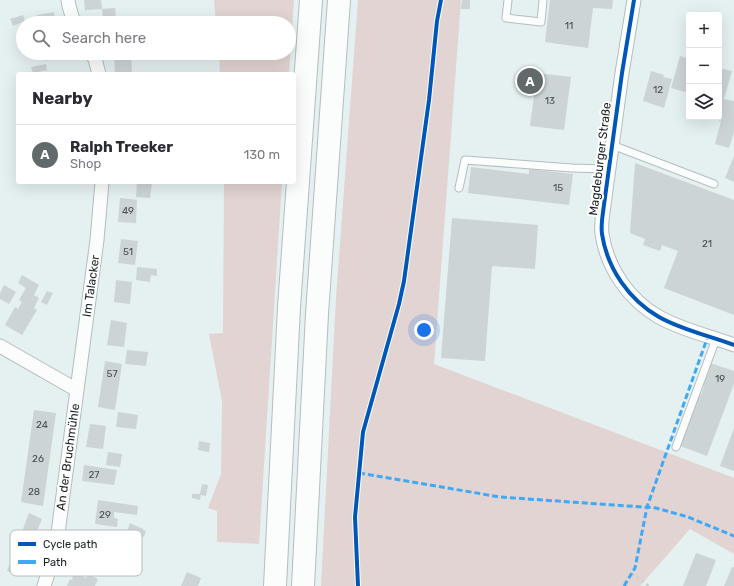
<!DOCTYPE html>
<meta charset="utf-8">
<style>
:root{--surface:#fff;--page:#f7f7f7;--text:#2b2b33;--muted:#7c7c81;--line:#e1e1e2;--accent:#61696a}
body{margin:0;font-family:Rubik,sans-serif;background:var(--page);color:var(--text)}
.controls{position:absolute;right:12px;top:12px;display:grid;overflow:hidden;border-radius:4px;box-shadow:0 4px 16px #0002}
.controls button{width:36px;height:36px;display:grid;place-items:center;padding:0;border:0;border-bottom:1px solid var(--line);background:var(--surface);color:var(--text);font:20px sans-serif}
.you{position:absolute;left:424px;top:330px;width:14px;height:14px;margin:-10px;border:3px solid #fff;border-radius:50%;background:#1a73e8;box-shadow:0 0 0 6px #1a73e833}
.badge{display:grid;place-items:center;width:26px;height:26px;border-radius:50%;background:var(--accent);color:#fff;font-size:13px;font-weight:700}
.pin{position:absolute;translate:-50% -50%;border:2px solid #fff;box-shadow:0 1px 4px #0006}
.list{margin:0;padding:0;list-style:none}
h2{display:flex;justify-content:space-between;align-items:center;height:52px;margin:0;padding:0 16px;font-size:17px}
h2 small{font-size:13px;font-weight:400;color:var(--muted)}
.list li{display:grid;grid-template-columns:26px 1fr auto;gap:12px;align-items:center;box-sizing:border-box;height:60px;padding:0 16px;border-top:1px solid var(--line)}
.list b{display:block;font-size:15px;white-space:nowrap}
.list p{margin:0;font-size:13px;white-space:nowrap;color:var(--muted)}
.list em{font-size:13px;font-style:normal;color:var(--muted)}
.icon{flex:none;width:22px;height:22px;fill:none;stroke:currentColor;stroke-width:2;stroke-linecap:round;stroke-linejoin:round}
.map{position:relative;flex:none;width:734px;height:586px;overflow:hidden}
.search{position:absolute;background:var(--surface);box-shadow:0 4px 16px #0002;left:16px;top:16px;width:280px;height:44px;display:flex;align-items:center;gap:10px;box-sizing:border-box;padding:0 14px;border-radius:22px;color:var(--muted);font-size:15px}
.panel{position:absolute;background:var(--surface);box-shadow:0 4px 16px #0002;left:16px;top:72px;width:280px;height:112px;border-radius:4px}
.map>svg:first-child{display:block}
.green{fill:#e1d4d2}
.building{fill:#ccd4d5}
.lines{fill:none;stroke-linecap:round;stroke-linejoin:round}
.lane-casing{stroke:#b5bdbe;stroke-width:9}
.street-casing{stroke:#b5bdbe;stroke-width:15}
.highway-casing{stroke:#b5bdbe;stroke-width:24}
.path{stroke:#ced1d1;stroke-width:2.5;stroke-dasharray:3 3;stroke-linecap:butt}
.lane{stroke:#fbfdfd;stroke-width:7}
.street{stroke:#fbfdfd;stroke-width:13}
.highway{stroke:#fbfdfd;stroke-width:22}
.quiet{stroke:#3fa9f5;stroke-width:3;stroke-dasharray:6 3;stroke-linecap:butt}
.cycleway-casing{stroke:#fff;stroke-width:6}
.cycleway{stroke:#0057b8;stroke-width:4}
.labels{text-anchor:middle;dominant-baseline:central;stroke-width:4;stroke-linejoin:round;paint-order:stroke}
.number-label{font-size:10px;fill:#464e4f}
.street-label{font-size:12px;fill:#1a2122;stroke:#fff}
.key{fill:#fff;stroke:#babcbd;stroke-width:1}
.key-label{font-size:11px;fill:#1a2122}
</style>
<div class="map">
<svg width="734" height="586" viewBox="0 0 734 586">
<rect width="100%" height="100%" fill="#e5f0f1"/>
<!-- green -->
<path class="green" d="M214,0H294L289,74H220L219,53H289V23H216Z
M358,0H461L434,364L734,478V554L690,529L640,586H321L336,298Z
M224,182H282L259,544L217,542V511L208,508L221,474L222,401L209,334L223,333Z"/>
<!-- building -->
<path class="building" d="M84,0H101L102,9L85,10Z
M462,0H470V9H461Z
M550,0H613L612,9L593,8L588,48L545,42Z
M115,8L116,20L103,21L102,9Z
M54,12L56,23H38L37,15Z
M23,15L25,21L13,26L10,19Z
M44,53H61L62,58L45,61Z
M114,53H131L132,74H115Z
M680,56L689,59V93L671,88Z
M46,64L47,70L33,73L31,67Z
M719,68L732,71L724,99L734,101V132L729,148L715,144L721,121L717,120L720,110H719Z
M651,71L664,75L663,77L672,79L664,108L643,101Z
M537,73L571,77L564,130L530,126Z
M734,156V182L725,178Z
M635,163L734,200V315L664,288L678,251L662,245L660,251L643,245L645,239L630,233Z
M471,167L529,174V169L573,174L569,205L468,193Z
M137,182L152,183L150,198L136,197Z
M120,198L137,200L136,223L118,222Z
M452,218L538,225L535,269L492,266L485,361L441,358Z
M121,239L138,241L135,265L118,263Z
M137,267L157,269V276L151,275L150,282L136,280Z
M22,275L39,285L34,295L39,298L34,308L37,310L22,335L5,325L15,307L18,309L22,302L19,300L26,288L18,283Z
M116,280L132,282L130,304L114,302Z
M4,285L16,292L9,304L0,299V293Z
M47,291L53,293L47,305L41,302Z
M111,320L127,323L124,347L107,345Z
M127,350L148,352L146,366L125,364Z
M105,361L122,364L115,410L98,407Z
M710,363L734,371V384L707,456L680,446L698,395H701L704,386L702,385Z
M34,410L56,413L43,506L21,502Z
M118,412L138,415L136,429L116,427Z
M90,424L106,426L103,449L86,447Z
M734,428V471L720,466Z
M199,441L210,443L209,452L198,450Z
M108,452L122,454L120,467L106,465Z
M84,465L117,470L114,485L82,481Z
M202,484L208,485L206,496L201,495L200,500L192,498V494H200Z
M98,500L138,506L137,515L114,512V518L118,519L117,527L95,524Z
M29,513L42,519L18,576L7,571Z
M130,523L143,529V530L146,531L144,537L140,536L138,542L125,536Z
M696,553L716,560L706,586H683Z
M732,567H734V586H724Z
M187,572L201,578L198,586H181Z
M74,573L86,578L88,574L98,579L95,586H67L70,579L72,580Z"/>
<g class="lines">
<!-- lane casing -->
<g class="lane-casing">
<path id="lane" d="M508,0L506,18L541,22L543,0
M612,145L714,184
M459,188L465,160L572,168L609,169
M676,447L716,339"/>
</g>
<!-- street casing -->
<g class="street-casing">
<path id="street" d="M68,0L69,6L74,23
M634,0L622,73L603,212C602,219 601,227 602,234C607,268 629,300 659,317C682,330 710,336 734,345
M91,53L95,59L99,74
M0,346L77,390L56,548L44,586
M77,390L97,240L102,182"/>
</g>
<!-- highway casing -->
<g class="highway-casing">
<path id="highway" d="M275,586L289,307L311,0
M303,586L317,314L339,0"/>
</g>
<!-- path -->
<path class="path" d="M632,573L649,586"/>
<!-- lane -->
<use href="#lane" class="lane"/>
<!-- street -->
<use href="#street" class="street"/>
<!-- highway -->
<use href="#highway" class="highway"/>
<!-- quiet -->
<path class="quiet" d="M359,473L500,497L656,508L688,517L734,536
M624,586L635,568L647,507L708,336"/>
<!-- cycleway casing -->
<g class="cycleway-casing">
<path id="cycleway" d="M634,0L622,73L603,212C602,219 601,227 602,234C607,268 629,300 659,317C682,330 710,336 734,345
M358,586L355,517L363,432L399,304L404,281L429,100L437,21L441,0"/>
</g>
<!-- cycleway -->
<use href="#cycleway" class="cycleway"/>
</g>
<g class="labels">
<!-- number labels -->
<g class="number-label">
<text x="569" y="26">11</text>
<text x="658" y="90">12</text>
<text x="550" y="101">13</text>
<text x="558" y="188">15</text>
<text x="128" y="211">49</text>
<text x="707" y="244">21</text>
<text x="128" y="252">51</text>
<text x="112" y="374">57</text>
<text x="720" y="379">19</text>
<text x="42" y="425">24</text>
<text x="38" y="459">26</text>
<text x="94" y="475">27</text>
<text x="34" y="492">28</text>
<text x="105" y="515">29</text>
</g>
<!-- street labels -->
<g class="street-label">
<text transform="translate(600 159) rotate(-83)">Magdeburger Straße</text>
<text transform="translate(91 286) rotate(-82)">Im Talacker</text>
<text transform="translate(68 457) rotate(-82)">An der Bruchmühle</text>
</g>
</g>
<!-- legend -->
<rect x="10" y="530" width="132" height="46" rx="6" class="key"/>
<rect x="18" y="542" width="18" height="4" fill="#0057b8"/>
<rect x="18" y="560" width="18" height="4" fill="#3fa9f5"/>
<g class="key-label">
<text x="43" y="548">Cycle path</text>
<text x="43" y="566">Path</text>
</g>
</svg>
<div class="controls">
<button>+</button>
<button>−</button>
<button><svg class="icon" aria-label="layers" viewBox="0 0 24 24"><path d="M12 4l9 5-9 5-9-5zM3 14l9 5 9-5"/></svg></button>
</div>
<div class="you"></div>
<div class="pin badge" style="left:530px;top:81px">A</div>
<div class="search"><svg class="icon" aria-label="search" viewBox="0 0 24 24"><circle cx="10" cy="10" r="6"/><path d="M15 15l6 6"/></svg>Search here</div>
<section class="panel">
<h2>Nearby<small></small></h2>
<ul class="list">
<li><span class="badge">A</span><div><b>Ralph Treeker</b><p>Shop</p></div><em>130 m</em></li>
</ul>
</section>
</div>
